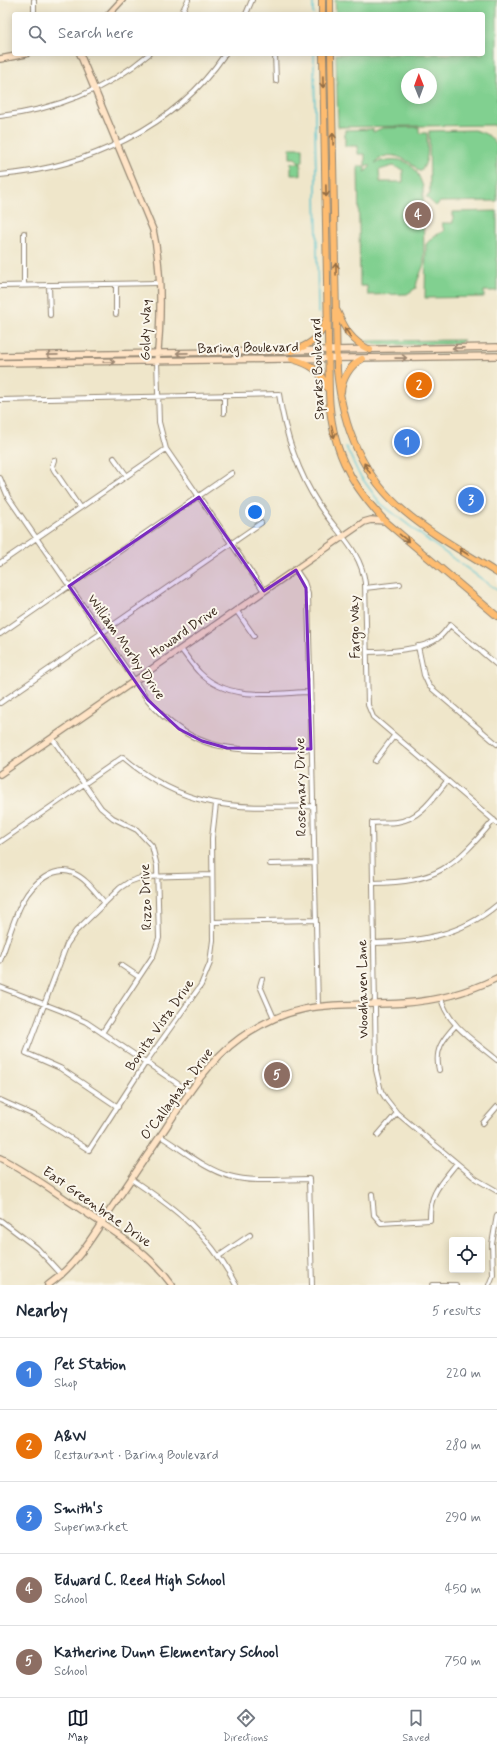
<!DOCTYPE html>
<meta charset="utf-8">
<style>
:root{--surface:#fff;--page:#f6f6f7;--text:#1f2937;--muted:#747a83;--line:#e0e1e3;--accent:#111827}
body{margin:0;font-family:Mynerve,sans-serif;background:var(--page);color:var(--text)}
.controls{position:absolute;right:12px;bottom:12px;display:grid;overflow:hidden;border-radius:4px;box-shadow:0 2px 10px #0003}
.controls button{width:36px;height:36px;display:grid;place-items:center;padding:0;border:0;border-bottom:1px solid var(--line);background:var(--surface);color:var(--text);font:20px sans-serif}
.compass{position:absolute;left:401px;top:68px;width:36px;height:36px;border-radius:50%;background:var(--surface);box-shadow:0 2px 10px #0003;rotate:359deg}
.you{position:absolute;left:255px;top:512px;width:14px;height:14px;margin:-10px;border:3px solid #fff;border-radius:50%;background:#1a73e8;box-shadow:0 0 0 6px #1a73e833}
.badge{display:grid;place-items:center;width:26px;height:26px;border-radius:50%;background:var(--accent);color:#fff;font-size:13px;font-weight:700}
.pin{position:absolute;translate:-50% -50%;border:2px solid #fff;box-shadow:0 1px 4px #0006}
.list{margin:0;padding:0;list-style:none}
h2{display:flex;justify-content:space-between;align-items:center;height:52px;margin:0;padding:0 16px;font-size:17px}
h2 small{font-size:13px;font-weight:400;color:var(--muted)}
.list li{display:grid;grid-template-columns:26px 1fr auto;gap:12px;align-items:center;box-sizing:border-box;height:72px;padding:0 16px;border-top:1px solid var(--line)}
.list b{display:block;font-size:15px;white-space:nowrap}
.list p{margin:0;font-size:13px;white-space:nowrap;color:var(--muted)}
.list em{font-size:13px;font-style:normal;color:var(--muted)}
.icon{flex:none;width:22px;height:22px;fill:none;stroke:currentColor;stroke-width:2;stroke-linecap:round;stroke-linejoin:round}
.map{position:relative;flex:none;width:497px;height:1285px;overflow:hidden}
.search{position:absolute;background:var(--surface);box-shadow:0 2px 10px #0003;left:12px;right:12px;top:12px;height:44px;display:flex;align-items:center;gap:10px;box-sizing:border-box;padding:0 14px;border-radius:4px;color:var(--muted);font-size:15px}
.sheet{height:412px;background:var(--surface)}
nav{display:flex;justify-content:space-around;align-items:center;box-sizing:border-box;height:56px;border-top:1px solid var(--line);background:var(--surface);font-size:11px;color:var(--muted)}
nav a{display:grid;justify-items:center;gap:2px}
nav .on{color:var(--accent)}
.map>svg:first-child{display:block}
.green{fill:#81d090;stroke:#5e7d57;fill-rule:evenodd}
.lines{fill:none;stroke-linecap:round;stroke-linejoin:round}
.stream{stroke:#55c2cd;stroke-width:1.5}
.street-casing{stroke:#958874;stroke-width:6}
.secondary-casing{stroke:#958874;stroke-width:8}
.primary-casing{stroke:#958874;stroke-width:8}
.street{stroke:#fff;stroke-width:4}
.secondary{stroke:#ffe4c6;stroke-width:5.5}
.primary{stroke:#febc70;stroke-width:6}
.oneway{stroke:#936c43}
.oneway2{stroke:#9d8772}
.marked{fill:#7b2cbf;fill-opacity:0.2;stroke:#7b2cbf;stroke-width:3;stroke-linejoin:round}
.labels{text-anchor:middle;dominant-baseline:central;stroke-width:4;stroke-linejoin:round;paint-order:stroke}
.street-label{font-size:14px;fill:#3b2a1e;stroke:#fbf7ec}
</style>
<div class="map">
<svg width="497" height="1285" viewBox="0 0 497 1285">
<rect width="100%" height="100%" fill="#fbf7ec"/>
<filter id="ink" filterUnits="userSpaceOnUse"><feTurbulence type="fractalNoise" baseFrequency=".025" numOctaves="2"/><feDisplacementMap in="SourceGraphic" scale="8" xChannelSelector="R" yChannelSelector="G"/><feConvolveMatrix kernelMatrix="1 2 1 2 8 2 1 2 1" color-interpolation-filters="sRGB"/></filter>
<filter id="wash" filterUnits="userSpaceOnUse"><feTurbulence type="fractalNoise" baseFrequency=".012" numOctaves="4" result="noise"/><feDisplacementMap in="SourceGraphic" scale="16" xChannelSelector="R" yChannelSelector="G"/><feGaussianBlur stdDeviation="0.9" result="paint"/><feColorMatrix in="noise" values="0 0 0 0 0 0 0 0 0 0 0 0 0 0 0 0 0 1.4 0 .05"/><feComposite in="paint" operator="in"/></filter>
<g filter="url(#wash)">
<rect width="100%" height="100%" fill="#efe6ca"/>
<!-- green -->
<path class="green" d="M335,0H497V125L338,127L336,54H483V14H336ZM407,74H431V98H407Z
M419,127V133H427C427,147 430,161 420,172C410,160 388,147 375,163C400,155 415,160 423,187L424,264L417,282L416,288L407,294L368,295L367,286H360L358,166H365V172L371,166L365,165V154H358V146H345V130L373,129V132L382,128ZM393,166L403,170V182H380L379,170Z
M474,130C485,133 493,136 497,147V201L440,202L436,206L426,197L430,194L429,131Z
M290,148H303V162H299L295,158H290Z
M291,163H301V175H291Z
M497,211V291H484V297L425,298L426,244L434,236L444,231L442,223H453V212Z
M464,340L459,344L376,345L362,341Z"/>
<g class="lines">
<!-- stream -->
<path class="stream" d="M313,0V14
M314,54L318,313
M346,447L359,474L380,503L429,541L497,590"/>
</g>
</g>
<g filter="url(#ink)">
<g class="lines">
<!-- street casing -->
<g class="street-casing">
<path id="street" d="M34,0V14
M181,14L188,0
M246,14L252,0
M275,54L276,81
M0,116C54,110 107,90 149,54
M0,175C86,168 176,127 225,54
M24,233V285
M116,284V314
M49,285L50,315
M0,286L158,283
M157,361L159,422L166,449L264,591
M224,395V413
M0,400L279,394C285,434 297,471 319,505C336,532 361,550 365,583L368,705L373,717L497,823
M114,458L127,476
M54,460L52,466L54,470L80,508
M0,478L8,497L148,700C195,757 245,751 311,749
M0,563L166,449
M296,570L304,582L308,594L318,1006
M365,588L400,584
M236,610L254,636
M0,634L232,473
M418,646L424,675L429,686L497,744
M181,649C187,657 193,666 200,673C229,702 274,693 310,692
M367,652C386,652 421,650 437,639C443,635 446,630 450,625L497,665
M0,703L261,523
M52,738L101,808L113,818L137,830L152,846L157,866L159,938L153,956L102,1033
M375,761L394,736
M447,781C433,798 420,819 397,822C389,823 380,822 372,823L376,1070L381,1091L386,1099L397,1113L476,1179L497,1191
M0,842L123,757C186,811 235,808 313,806
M270,864L314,863
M373,883C438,882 453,868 494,820
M213,922L316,920
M373,943C419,942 460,936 497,905
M0,961C8,941 13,919 23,901C32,884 54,865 73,873C86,878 96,893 105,903
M121,965L139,977
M262,979L260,986L274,1018
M0,987L62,1011L86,1022L190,1092
M441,998C448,1026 476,1042 497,1060
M439,1070C434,1050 443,1039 456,1025
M0,1100L36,1116L89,1150L146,1062L201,985L210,963L213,940L212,838L216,804
M118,1107L60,1068L26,1053L67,944L76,931L120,888L129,882L143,877L212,875
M483,1123L497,1107
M378,1135L397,1113
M160,1136C182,1149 204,1169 229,1176C254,1183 283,1179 309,1179L312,1285
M131,1179C178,1210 209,1234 236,1285
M372,1194L374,1215L381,1223L430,1220C429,1193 441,1183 457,1163
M0,1220L37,1248L62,1275
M219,1256L250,1235
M433,1285H456
M489,1285L493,1275L492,1244L497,1215"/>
</g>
<!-- secondary casing -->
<g class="secondary-casing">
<path id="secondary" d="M109,14L122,0
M80,54L153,230C162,270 161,321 157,361
M0,59L26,54
M0,356L497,347
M0,363L497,356
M0,774L364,522L371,520L385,521
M0,1158C26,1171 49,1188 73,1204C109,1229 146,1249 172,1285
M48,1285C74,1267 89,1242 106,1216C126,1187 145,1158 165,1129C186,1097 208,1061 240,1038C298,997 339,1007 404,1003C436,1001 468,992 497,978"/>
</g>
<!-- primary casing -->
<g class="primary-casing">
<path id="primary" d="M322,0V14
M330,0V14
M323,54L329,394C331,447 349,483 385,521L497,616
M331,54L337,370C342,424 361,475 404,511C432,535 466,553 497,573
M337,311C345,329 351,341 370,350
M291,351C309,346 321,338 326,320
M292,359C310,364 321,370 327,388
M341,392C342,379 350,365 362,359"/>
</g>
<!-- street -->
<use href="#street" class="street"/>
<!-- secondary -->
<use href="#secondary" class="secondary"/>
<!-- primary -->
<use href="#primary" class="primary"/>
</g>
<!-- one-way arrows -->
<defs><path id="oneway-shaft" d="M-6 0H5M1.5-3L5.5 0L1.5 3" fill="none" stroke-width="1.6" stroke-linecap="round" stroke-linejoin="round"/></defs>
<g class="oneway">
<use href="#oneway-shaft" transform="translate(323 82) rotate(89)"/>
<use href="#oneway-shaft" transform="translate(333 139) rotate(-91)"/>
<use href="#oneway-shaft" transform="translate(326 191) rotate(89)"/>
<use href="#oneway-shaft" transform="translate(336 269) rotate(-91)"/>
<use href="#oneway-shaft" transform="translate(348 333) rotate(-124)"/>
<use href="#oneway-shaft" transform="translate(333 432) rotate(77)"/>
<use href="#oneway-shaft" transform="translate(367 468) rotate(-121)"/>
<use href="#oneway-shaft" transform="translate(404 538) rotate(39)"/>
<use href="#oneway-shaft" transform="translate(464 552) rotate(-147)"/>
</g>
<g class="oneway2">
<use href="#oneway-shaft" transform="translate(458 348) rotate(179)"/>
<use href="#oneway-shaft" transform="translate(182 353) rotate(179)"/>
<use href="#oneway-shaft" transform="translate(52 355) rotate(179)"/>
<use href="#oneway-shaft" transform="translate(401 358) rotate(-1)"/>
<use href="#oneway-shaft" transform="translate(109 362) rotate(-1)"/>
</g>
</g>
<!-- marked area -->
<path class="marked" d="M199,497L264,591L296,570L306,588L311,749L227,748L202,741L179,729L148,700L69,586Z"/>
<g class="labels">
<!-- street labels -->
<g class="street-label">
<text transform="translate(146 330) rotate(-89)">Goldy Way</text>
<text transform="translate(248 348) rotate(-1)">Baring Boulevard</text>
<text transform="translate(318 369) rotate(-92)">Sparks Boulevard</text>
<text transform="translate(355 627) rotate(-91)">Fargo Way</text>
<text transform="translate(184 632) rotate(-35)">Howard Drive</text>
<text transform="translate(126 647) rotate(55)">William Morby Drive</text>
<text transform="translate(301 787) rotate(-91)">Rosemary Drive</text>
<text transform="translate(146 897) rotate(-92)">Rizzo Drive</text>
<text transform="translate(363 989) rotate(-91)">Woodhaven Lane</text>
<text transform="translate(160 1025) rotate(-55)">Bonita Vista Drive</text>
<text transform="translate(177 1094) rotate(-53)">O'Callaghan Drive</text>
<text transform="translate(97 1207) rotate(35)">East Greenbrae Drive</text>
</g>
</g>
</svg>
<div class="controls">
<button><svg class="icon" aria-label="locate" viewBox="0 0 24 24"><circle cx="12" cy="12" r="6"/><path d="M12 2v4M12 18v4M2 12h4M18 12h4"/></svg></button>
</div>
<svg class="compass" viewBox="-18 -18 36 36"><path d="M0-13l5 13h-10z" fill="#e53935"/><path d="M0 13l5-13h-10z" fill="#747a83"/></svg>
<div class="you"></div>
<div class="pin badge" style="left:407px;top:442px;background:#3f7fe0">1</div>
<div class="pin badge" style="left:419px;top:385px;background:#e8710a">2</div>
<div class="pin badge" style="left:471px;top:500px;background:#3f7fe0">3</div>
<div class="pin badge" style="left:418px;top:215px;background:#8d6e63">4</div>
<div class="pin badge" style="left:277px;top:1075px;background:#8d6e63">5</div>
<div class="search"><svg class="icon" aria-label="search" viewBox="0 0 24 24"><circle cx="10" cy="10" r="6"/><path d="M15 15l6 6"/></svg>Search here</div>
</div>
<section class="sheet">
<h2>Nearby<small>5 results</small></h2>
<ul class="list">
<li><span class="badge" style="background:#3f7fe0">1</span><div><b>Pet Station</b><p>Shop</p></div><em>220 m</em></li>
<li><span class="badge" style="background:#e8710a">2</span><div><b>A&amp;W</b><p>Restaurant · Baring Boulevard</p></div><em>280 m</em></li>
<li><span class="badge" style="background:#3f7fe0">3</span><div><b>Smith's</b><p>Supermarket</p></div><em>290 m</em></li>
<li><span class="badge" style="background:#8d6e63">4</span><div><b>Edward C. Reed High School</b><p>School</p></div><em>450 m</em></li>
<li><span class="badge" style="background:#8d6e63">5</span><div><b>Katherine Dunn Elementary School</b><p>School</p></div><em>750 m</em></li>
</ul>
</section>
<nav>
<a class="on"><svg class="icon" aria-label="map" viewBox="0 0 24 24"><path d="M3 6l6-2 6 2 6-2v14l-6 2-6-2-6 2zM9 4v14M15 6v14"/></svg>Map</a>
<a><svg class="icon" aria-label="directions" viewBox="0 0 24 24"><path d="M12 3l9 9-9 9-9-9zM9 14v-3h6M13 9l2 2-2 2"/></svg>Directions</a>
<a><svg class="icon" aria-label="saved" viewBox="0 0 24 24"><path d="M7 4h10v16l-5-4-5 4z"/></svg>Saved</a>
</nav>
